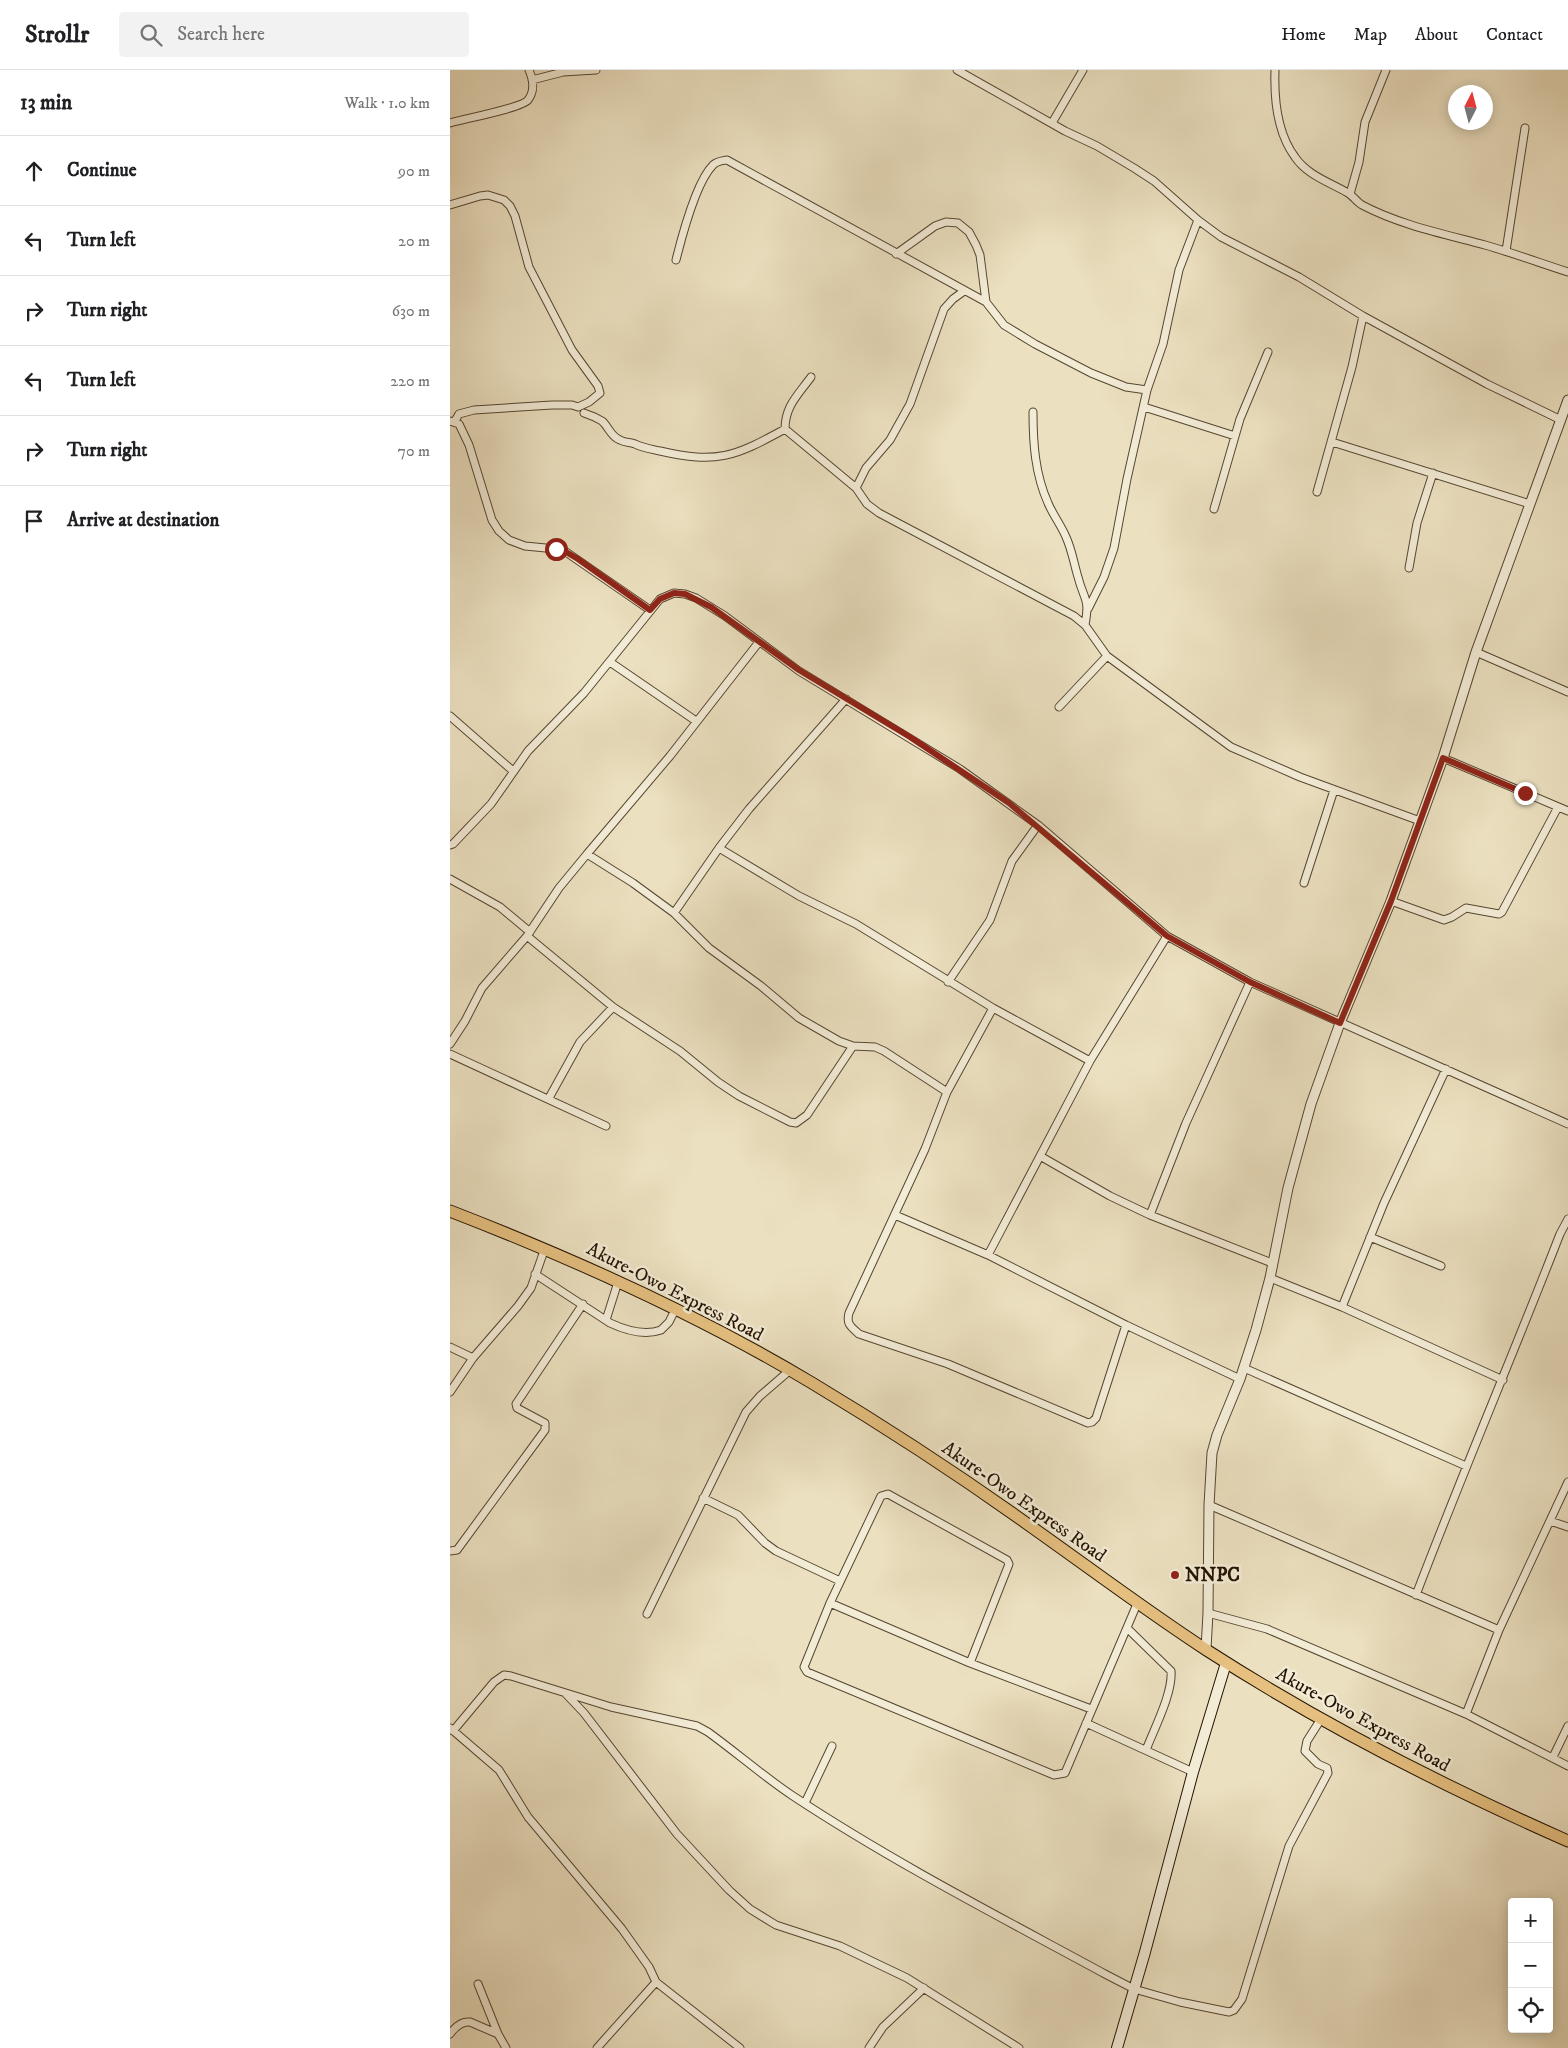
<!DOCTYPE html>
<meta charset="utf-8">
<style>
:root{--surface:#fff;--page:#f2f2f2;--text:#202124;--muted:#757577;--line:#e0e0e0}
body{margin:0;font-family:"IM FELL DW Pica",serif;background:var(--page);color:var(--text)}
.controls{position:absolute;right:15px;bottom:15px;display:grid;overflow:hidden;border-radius:5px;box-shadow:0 2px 12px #0003}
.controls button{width:45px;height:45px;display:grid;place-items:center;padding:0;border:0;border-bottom:1px solid var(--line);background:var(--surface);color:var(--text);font:25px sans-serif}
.compass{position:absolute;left:998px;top:15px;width:45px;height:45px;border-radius:50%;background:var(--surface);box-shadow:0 2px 12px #0003;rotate:6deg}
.stop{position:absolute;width:15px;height:15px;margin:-11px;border:4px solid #8f2418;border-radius:50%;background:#fff}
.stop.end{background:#8f2418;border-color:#fff;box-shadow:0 1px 5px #0008}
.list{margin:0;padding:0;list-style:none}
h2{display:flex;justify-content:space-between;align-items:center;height:65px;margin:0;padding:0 20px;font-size:21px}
h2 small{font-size:16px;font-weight:400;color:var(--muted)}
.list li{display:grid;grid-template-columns:32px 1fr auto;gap:15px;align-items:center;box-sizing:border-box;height:70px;padding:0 20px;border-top:1px solid var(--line)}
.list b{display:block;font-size:19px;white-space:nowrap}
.list em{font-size:16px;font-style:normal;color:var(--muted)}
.icon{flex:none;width:28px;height:28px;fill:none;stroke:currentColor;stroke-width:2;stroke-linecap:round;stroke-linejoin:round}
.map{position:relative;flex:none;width:1118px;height:1978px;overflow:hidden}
header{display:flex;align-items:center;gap:30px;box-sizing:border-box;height:70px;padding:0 25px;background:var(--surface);border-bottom:1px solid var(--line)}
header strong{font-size:24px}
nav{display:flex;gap:28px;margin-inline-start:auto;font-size:18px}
.search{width:350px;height:45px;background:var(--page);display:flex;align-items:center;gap:12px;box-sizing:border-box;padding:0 18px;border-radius:5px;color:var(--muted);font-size:19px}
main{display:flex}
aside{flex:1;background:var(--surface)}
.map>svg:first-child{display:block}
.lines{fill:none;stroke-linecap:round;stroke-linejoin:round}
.minor-casing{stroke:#564630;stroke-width:9}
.tertiary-casing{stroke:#564630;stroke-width:11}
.secondary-casing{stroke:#241300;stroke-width:12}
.trunk-casing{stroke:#241300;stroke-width:13}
.minor{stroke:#f2ebd6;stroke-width:7}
.tertiary{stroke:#f2ebd6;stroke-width:9}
.secondary{stroke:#f2ebd6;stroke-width:10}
.trunk{stroke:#e6c080;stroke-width:11}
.route{stroke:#8f2418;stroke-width:6}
.poi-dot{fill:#8f2418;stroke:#f2ebd6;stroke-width:2}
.labels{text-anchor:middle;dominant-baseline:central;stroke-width:5;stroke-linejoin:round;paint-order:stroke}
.street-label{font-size:19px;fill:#241300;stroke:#f2ebd6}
.poi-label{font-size:19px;font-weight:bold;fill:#241300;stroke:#f2ebd6;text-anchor:start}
</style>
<header>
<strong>Strollr</strong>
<div class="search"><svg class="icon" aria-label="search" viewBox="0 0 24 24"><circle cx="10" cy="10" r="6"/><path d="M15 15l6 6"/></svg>Search here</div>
<nav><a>Home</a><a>Map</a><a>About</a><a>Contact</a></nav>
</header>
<main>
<aside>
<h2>13 min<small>Walk · 1.0 km</small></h2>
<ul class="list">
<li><svg class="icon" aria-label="ahead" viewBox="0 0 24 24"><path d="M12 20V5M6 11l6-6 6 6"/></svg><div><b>Continue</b></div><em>90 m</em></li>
<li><svg class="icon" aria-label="left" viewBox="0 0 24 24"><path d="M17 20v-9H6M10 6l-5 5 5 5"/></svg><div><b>Turn left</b></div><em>20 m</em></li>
<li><svg class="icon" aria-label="right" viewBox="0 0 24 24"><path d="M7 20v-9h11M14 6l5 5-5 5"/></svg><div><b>Turn right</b></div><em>630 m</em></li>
<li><svg class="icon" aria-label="left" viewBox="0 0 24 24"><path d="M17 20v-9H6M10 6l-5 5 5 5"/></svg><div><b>Turn left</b></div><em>220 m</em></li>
<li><svg class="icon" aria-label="right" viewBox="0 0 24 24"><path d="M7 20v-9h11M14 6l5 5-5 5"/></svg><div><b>Turn right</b></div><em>70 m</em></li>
<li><svg class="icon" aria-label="arrive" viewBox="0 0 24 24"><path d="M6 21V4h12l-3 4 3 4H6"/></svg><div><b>Arrive at destination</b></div></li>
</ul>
</aside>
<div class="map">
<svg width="1118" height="1978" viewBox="0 0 1118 1978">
<rect width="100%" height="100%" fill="#ebe0c0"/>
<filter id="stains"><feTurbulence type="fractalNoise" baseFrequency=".004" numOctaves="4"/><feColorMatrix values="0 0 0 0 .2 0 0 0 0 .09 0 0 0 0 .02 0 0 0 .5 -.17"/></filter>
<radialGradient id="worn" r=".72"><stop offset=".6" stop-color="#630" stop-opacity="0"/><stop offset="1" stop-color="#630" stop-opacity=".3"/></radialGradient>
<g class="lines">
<!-- minor casing -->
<g class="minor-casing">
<path id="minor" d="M507,0L615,61L647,76L684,98L704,111L748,150L771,167L849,207L913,246L1037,314L1111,350
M825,0C824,29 827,63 845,87C857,105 879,112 898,123C903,126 907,132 912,135C950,155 994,164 1035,175C1063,183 1090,193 1118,202
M82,10L113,2L146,0
M0,53C13,49 72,38 78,30C85,21 83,9 79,0
M602,53L633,0
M900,124L909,92L915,52L936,0
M0,135L30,126L38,125L54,130L60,136L65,146L79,197L122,280L148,316L150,323L139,332L128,337L122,335H102L24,340L9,344L5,351
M1056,181L1075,58
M446,184L485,156L496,152L508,153L519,162L526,175L530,185L536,232L554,255L585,274L641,303L676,317L697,320
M226,190C232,166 246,112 263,95C267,91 271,91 277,90L536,232
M694,337L785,366
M583,342C583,373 585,404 598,433C603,445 611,455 616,467C622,480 624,494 628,507C634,531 640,527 635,555
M134,343C140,345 147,348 152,351C159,357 160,366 170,370C175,373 180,372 185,374C193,378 201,379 210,381C267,394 284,387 335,359L406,418L417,434L429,443L624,546L635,555L657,586L781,677L850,707L970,751
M0,351L9,354L19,375L42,450L49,461L59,470L75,476L106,479L116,482L200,540
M335,359C335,336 348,325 361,307
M882,372L1080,434
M406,418L416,398L440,370L460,334L494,239L503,229L514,221
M867,422L902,297L913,246
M764,439L790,349L818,282
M959,498L967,453L983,403
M638,539L654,507L664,478L677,409L697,320L713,274L729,200L748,150
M309,572L220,686L137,784L183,813L224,843L259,878L311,916L349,948L389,971L403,976L425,977L434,981L497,1022
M1026,582L1118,622
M160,592L246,651
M609,637L657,586
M0,646L63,701
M993,688L1118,741
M0,775L3,774L41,734L78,681L134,623L210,529L224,523L235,524L246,528L275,546L349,601L510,699L588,755L717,866L800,912L1118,1054
M269,778L349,826L406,854L543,938L640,991
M137,784L109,818L77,866L163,937L230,981L268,1012L289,1026L340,1052L346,1053L357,1045L403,976
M0,809L50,837L80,862
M854,813L884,720
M941,831L994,850L1002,847L1016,838L1049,844L1052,842L1108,737
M224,843L269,778L299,739L396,629
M498,912L540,850L562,791L588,755
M543,938L497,1022L475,1079L399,1243C396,1254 401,1257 409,1264L498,1294L638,1353L642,1352L646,1348L676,1255
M0,974L15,951L32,918L77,866
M0,984L156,1056
M99,1028L130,972L163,937
M590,1086L660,1126L700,1145L822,1193
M445,1145L538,1185L676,1255L790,1309
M700,1145L736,1053L800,912
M920,1167L991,1196
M538,1185L640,991L717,866
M85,1204L160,1253C175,1260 194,1266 211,1260L219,1252L225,1240
M820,1208L892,1237L1053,1310
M892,1237L934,1133L996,999
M156,1250L168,1212
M0,1277L23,1288
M794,1298L1016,1396
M0,1322L23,1288L68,1236L81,1218L95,1178
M253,1428L288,1445L315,1473L326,1481L390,1511
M759,1435L1049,1560
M1100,1451L1118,1457
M0,1481L7,1480L95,1360V1353L67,1338L66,1334L133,1234
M966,1525C1012,1404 1063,1285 1110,1164L1118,1149
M380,1533L520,1593L641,1639
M758,1543L817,1559L1016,1644L1118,1696
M197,1544L296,1342L310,1326L339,1301
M677,1558L721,1601C723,1623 704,1659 696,1680
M520,1593L559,1494L557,1490L438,1424L431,1426L380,1533L354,1597L357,1602L604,1705L615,1703L687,1534
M116,1624L134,1643L227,1764L279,1820L300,1839L326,1855L390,1876L457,1908L569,1978
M1016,1644L1049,1560L1118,1412
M636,1653L743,1702
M0,1658L49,1700L78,1747L172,1859L199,1897L206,1912L290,1978
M3,1661L44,1612L54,1605L61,1606L161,1637L247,1656L258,1662C287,1683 313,1706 343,1726C443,1792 550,1847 655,1904L684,1919L730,1932L779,1942L784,1940L792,1929L839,1776L878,1703L877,1698L868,1694L855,1681L857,1671L871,1649
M1103,1687L1118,1656
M355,1733L382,1676
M28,1914L48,1964L56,1978
M0,1964C5,1957 11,1951 20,1952L48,1964
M147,1978L206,1912
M419,1978L433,1957L474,1918"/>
</g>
<!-- tertiary casing -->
<g class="tertiary-casing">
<path id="tertiary" d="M756,1579L758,1543L759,1435L762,1383L767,1365L790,1309L806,1260L820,1208L838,1118L861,1034L890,953L941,831L993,688L1026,582L1118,330"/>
</g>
<!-- secondary casing -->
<g class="secondary-casing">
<path id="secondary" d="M667,1978L695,1882L743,1702L776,1593"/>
</g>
<!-- trunk casing -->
<g class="trunk-casing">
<path id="trunk" d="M0,1141C124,1189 247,1244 362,1313C437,1358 512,1407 583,1458C641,1499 698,1542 758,1581C873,1655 993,1716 1118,1771"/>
</g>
<!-- minor -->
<use href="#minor" class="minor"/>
<!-- tertiary -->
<use href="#tertiary" class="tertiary"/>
<!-- secondary -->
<use href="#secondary" class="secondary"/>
<!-- trunk -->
<use href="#trunk" class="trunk"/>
</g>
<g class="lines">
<!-- route -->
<path class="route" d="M106,479L116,482L128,489L200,540L210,529L224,523L235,524L261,537L349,600L460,667L559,733L717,866L800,912L890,953L941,831L993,688L1075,723"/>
</g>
<!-- markers -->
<circle class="poi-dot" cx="725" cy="1505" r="5"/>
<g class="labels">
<!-- street labels -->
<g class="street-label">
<text transform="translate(225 1222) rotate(27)">Akure-Owo Express Road</text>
<text transform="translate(574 1432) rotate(35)">Akure-Owo Express Road</text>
<text transform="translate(913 1650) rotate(29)">Akure-Owo Express Road</text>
</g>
<!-- poi labels -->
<g class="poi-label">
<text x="735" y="1505">NNPC</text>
</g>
</g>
<rect width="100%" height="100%" filter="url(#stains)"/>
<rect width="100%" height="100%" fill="url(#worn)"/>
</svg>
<div class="controls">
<button>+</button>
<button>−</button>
<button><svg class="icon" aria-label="locate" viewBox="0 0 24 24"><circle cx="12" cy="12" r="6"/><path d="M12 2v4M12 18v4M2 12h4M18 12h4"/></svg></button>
</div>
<svg class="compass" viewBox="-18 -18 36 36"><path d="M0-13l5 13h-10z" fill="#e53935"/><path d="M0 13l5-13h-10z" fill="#757577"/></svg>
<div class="stop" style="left:106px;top:479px"></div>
<div class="stop end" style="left:1075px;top:723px"></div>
</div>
</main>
